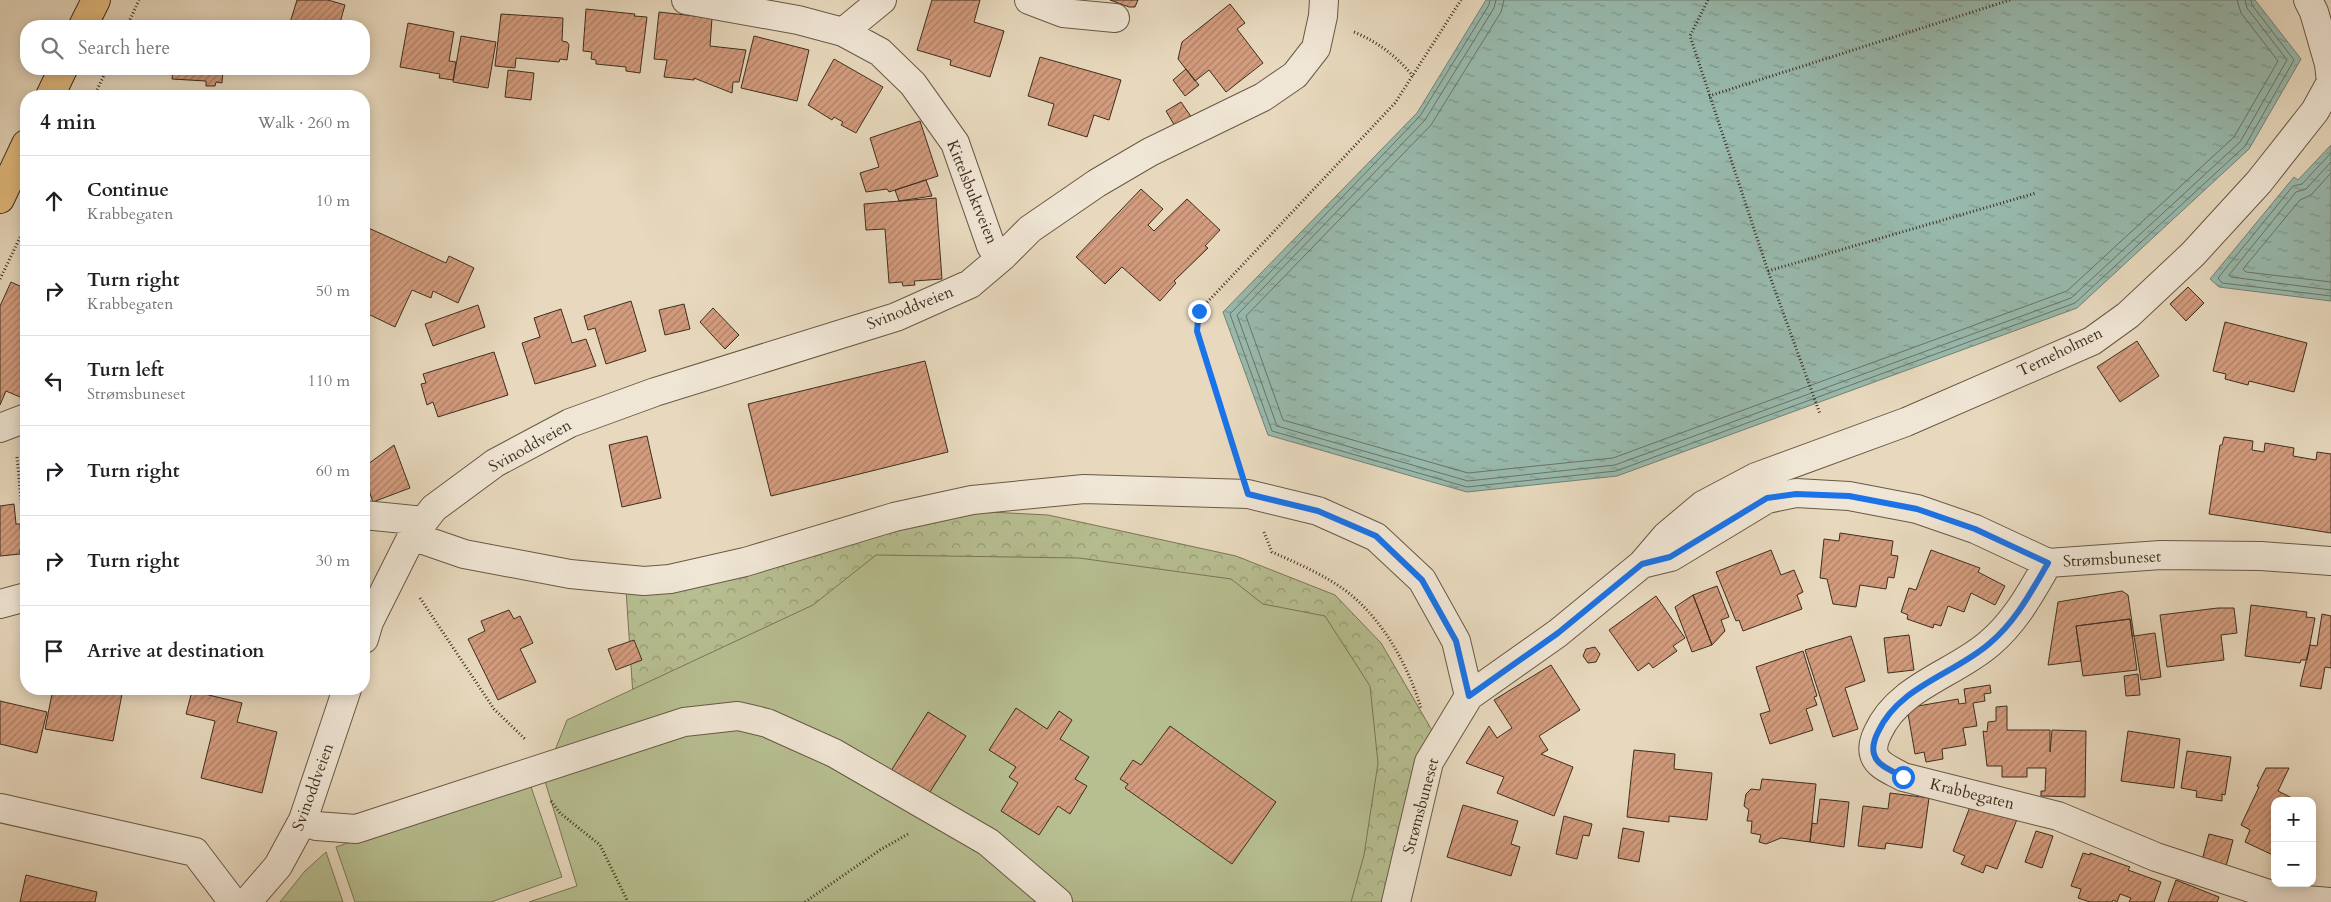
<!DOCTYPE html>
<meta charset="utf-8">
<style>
:root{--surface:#fff;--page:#f2f2f2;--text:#202124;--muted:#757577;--line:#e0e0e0}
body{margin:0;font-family:Cardo,serif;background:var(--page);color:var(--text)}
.controls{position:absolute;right:15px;bottom:15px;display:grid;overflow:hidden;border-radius:10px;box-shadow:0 2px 12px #0003}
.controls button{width:45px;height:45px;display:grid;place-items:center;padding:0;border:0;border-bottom:1px solid var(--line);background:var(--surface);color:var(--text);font:25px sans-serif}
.stop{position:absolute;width:15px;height:15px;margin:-11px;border:4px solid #1a73e8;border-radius:50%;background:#fff}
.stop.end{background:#1a73e8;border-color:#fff;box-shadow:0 1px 5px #0008}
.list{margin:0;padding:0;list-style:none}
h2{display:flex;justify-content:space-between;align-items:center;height:65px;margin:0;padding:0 20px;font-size:21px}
h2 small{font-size:16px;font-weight:400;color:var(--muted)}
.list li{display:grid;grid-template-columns:32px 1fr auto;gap:15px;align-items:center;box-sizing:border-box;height:90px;padding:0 20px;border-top:1px solid var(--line)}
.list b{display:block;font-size:19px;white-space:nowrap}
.list p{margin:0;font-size:16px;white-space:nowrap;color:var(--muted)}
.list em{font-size:16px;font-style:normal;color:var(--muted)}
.icon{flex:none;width:28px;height:28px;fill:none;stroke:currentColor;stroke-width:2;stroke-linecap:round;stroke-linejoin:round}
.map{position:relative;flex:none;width:2331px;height:902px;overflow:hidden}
.search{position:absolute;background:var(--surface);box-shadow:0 2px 12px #0003;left:20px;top:20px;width:350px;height:55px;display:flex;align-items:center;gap:12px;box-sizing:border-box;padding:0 18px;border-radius:20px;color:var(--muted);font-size:19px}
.panel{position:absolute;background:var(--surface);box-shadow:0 2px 12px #0003;left:20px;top:90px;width:350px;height:605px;border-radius:20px}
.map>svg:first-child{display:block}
.forest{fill:url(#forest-crowns);stroke:#7a7657}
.park{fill:#b7bf91;stroke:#7a7657}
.water{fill:url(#water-ripples);stroke:#748274}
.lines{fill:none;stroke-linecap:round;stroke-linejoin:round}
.shore{stroke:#6b7466;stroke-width:1}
.building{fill:url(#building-hatch);stroke:#3e2e1d}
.minor-casing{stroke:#685945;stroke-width:30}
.major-casing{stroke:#3e2e1d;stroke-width:30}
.path{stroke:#3e2e1d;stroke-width:3;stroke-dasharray:1 2.5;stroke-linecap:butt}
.minor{stroke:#f0e6d5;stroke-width:28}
.major{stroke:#e4bc7f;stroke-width:28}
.route{stroke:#1a73e8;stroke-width:6}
.labels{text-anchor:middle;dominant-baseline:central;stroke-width:4;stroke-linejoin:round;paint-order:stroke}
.street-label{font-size:16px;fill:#3e2e1d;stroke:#f0e6d5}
</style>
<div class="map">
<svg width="2331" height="902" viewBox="0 0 2331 902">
<defs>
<pattern id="forest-crowns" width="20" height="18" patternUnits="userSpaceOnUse" patternTransform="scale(1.25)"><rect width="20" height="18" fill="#b7bf91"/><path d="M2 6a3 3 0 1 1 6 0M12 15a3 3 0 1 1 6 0" fill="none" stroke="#969c76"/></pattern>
<pattern id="water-ripples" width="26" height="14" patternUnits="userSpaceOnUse" patternTransform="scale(1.25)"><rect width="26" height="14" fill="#98baae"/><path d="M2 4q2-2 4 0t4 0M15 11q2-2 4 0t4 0" fill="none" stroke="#7d988d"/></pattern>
<pattern id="building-hatch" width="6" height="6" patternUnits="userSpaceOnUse" patternTransform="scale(1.25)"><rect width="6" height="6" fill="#d49c7e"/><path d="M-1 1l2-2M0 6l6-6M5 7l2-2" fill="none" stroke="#ad8067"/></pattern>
</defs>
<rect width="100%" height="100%" fill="#e8d9be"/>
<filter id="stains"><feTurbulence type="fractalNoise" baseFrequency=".004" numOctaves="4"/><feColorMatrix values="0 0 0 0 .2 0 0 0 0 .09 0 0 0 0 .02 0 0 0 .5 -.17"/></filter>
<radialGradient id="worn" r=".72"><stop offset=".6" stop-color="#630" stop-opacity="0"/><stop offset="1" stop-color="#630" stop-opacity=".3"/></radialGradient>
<!-- forest -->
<path class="forest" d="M931,509L1048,515L1236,556L1335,595L1381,643L1437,739L1387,902H1298L635,726L626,590Z"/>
<!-- park -->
<path class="park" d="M876,555L1079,558L1231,579L1263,604L1325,616L1370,686L1378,763L1364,855L1351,902H529L577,886L544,778L567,720L813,605Z
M529,781L562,877L491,902H355L336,847Z
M326,852L343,902H280L305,871Z"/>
<!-- water -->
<path class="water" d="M1486,0H2255L2301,59L2249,149L2077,308L1617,476L1467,492L1268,435L1223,312L1417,113Z
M2331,145V301L2219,287L2210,279L2294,177L2298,180Z"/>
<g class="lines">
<!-- shore -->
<path class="shore" d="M1490,0L1489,5L1420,116L1230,314L1272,431L1467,487L1616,471L2075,303L2245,146L2294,60L2252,5L2251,0
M1496,0L1494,8L1425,120L1237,315L1277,426L1468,481L1615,465L2071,298L2240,142L2287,60L2247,8L2245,0
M1504,0L1501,12L1431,125L1246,316L1283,420L1468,473L1613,458L2067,291L2234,137L2278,61L2241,13L2237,0
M2331,153L2302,184L2293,186L2218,278L2222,283L2331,296
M2331,162L2306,189L2296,192L2229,275L2231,277L2331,290
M2331,173L2311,195L2300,200L2243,269L2246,272L2331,282"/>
</g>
<!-- building -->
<path class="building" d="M297,0H328L345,5L339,26H289Z
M932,0H980L974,22L1004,31L990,77L950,65L951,60L917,50Z
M1110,0H1138L1135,7H1129Z
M1230,4L1245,23L1237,29L1263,63L1226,92L1209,70L1195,81L1178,59L1182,42Z
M586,9L635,14L634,16L647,17L640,73L626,71V67L596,64V60L591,59L592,52L583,51Z
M659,12L712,18L710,46L746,50L739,82H733L732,93L694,78V80L664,77L667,60L654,59Z
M501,14L563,18L562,41L567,42L569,45L567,60L560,59L559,62L516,58L515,68L495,66Z
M408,23L454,32L449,61L456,62L453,80L439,78L440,74L400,67Z
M461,36L496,42L488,88L453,82Z
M754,36L809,50L797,101L741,88Z
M1040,57L1121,80L1109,120L1094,115L1087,137L1048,125L1054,104L1028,96Z
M834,59L883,87L856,133L841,125L843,122L834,117L832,120L808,105Z
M173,69H223L222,83L216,82L215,86H206V81L172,79Z
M1186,69L1199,85L1185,96L1173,80Z
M508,70L534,73L531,100L505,97Z
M1181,102L1192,118L1176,128L1166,111Z
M920,121L938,176L889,192L887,189L866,192L860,173L879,167L870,138Z
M926,180L932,196L899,201L895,190Z
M1141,189L1163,209L1148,225L1154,231L1187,199L1220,230L1205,246L1208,248L1174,281L1176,283L1160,301L1122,267L1105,284L1076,257Z
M936,198L942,279L914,281L915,285L903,286L902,282L889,283L885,229L866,230L864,204Z
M364,226L446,263L449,256L474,268L458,303L433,291L431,298L412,290L395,327L364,312Z
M11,282L26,289V388L20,397L6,391L0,405V306Z
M2188,287L2204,303L2186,321L2170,304Z
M631,301L646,351L606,364L595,328L588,330L584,316Z
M684,304L690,329L665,335L659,310Z
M478,305L485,327L433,346L425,324Z
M713,308L739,335L725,349L700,322Z
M561,309L572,343L586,339L596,366L535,384L522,343L540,337L534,318Z
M2225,322L2307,343L2294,392L2249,381L2248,385L2225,379L2226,374L2213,371Z
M2137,341L2159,376L2120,402L2097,367Z
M494,352L508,395L438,417L433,402L427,405L421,384L426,383L423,374Z
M925,361L948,452L771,496L748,404Z
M647,436L661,498L622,507L609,445Z
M2224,437L2253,441L2252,450L2264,452L2265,443L2294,448L2293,456L2316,460L2317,452L2331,454V533L2209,514L2220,445H2222Z
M394,445L410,488L373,502L364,476V467Z
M14,504L16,524H20L22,549H20V554L0,556V506Z
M1840,533L1893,541L1891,555L1898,556L1894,578L1888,577L1886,589L1860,585L1856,607L1833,604L1827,579L1820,578L1824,539L1839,541Z
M1771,550L1781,575L1794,570L1803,592L1797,595L1802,609L1743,631L1739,620L1736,621L1716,572Z
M1931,550L1980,568L1978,572L2005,586L1995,605L1971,593L1964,612L1948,606L1941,626L1934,624L1933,628L1907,619L1908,615L1901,612L1909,588L1916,590Z
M1717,586L1729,617L1721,620L1725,631L1712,645L1693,595Z
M2122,591L2128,595L2134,636H2132L2130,619L2076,626L2081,661L2048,665L2058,602Z
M1693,595L1712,645L1692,652L1675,607Z
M1656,596L1685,638L1673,646L1677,651L1653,668L1649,663L1638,671L1609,630Z
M2251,605L2307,612L2306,617L2315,618L2307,660H2301L2300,663L2245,656Z
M2218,608H2234L2237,633L2221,635L2224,660L2167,667L2160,615Z
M509,610L514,619L520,616L533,643L520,649L536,682L498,700L468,639L485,631L481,621Z
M2322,614L2331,616V668L2325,667L2321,689L2300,686L2310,645L2317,646Z
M2130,619L2137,670L2083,676L2076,626Z
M2155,633L2161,677L2141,680L2134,636Z
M1909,635L1914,670L1888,673L1884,638Z
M1851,636L1865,681L1845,688L1858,729L1833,737L1805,650Z
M634,640L642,660L616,670L608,649Z
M1595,647L1600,654L1596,662L1588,663L1583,656L1586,649Z
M1803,651L1817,696L1814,697L1817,705L1806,709L1813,730L1770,744L1760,714L1770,711L1756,667Z
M1551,665L1580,710L1539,736L1548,750L1541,754L1573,767L1554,816L1497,793L1504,777L1466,763L1489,726L1497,738L1512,728L1494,700Z
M2138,674L2140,695L2126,696L2124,676Z
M1990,685L1991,693L1984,694L1985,701L1973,703L1977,726L1963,728L1966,745L1942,749L1943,759L1926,762L1924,752L1915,754L1907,708L1958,699L1959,704L1966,703L1964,689Z
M53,689H94L122,694L113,741L45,729Z
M192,691L242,703L237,722L277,732L262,793L201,778L215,721L186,714Z
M0,701L47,712L37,753L0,744Z
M2007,706V730H2050V752L2052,730L2086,731L2085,797L2041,796V791H2045L2046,768H2027V777H2002V766H1987L1983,731L1987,732L1988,722L1996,721V707Z
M1016,708L1047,729L1059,711L1072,720L1060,739L1089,757L1075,779L1087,786L1070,814L1058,806L1039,835L1001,811L1018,783L1009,777L1016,767L989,750Z
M928,712L966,736L926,798L889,774Z
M1170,726L1276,802L1232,864L1125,788L1128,784L1120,779L1133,760L1141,765Z
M2128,731L2180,739L2174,788L2121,781Z
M1634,750L1675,754L1674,769L1712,773L1707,820L1669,816V822L1627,817Z
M2187,751L2231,757L2225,795L2222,794V801L2196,797L2197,791L2181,788Z
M2266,768H2289L2278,791L2298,801H2275V856L2245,842L2250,830L2241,825L2259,787L2257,786Z
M1762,779L1816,784L1810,842L1781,838L1766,844L1759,842L1761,835L1751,833L1752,821H1747L1749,810L1744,806L1746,794L1751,789L1760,790Z
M1890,793L1929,798L1922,848L1886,843L1885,849L1858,846L1863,806L1888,809Z
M1820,799L1849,802L1844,847L1810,842L1812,823L1817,824Z
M1973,799L2018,817L1997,869L1986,865L1983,873L1961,864L1965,856L1953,851Z
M1463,805L1518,821L1511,844L1520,847L1511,876L1447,857Z
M1564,816L1592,824L1589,836L1583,835L1577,859L1556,854Z
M1623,828L1644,832L1639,862L1618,858Z
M2036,831L2053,836L2042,868L2025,862Z
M2209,834L2233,840L2225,870L2201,864Z
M2083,853L2090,855V853L2130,867L2128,870L2161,882L2154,902H2129L2131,898L2120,894L2117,902L2113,900L2112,902H2090L2078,898L2081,889L2071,886Z
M26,875L97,892L95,902H20Z
M2176,880L2219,897L2217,902H2168Z"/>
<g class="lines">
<!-- minor casing -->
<g class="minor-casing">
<path id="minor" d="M686,0L798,20L843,32L880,52L913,84L955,143L991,246L1003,256
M1029,0L1063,13L1115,18
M843,32L882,0
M0,428L26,418
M364,515L424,521
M412,536L464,554L570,574L644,581L670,579L745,562L894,517L972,500L1084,489L1248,494L1318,511L1376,537L1422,580L1456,641L1469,696
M2048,563C2031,592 2016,621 1990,643C1955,674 1899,686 1878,732C1875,738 1872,747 1874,754C1877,766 1893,771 1903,777L2058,816L2156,857L2281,898L2331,902
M1642,564L1666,536L1703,505L1756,477L1906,422L2092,341L2128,315L2193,254L2259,182L2315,111L2331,82L2329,64L2314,12L2308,0
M0,604L26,597
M364,639L369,622L412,536L434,508L495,463L570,423L655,392L896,317L970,284L1003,256L1030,229L1097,183L1150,152L1263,97L1295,75L1316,48L1323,16L1324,0
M0,808L195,852L233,902
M303,820L316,826L356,829L684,722L738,716L767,723L834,753L988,842L1058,902
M247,902L278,866L303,820L347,689
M1396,902L1429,762L1469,696L1558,633L1642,564L1671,557L1767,499L1796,493L1849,496L1917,509L1975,529L2048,563L2161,555L2261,556L2331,561"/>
</g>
<!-- major casing -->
<g class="major-casing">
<path id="major" d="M83,26L96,0
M50,96L63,69
M0,199L26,144"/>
</g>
<!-- path -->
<path class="path" d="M1708,0L1690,36L1768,271L1820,414
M127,26L139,0
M1354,32C1378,42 1396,56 1413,76
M94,96L107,69
M1709,96L2010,0
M1768,271L2036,193
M0,279L26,225
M17,457L26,552
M1237,461L1197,331L1199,311L1395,103L1461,0
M1264,532L1272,552C1299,564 1327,576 1350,594C1385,623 1408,666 1421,708
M420,598L494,709L525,739
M551,801L560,813L600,845L628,902
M805,902L880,850L908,834"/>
<!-- minor -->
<use href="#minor" class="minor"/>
<!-- major -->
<use href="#major" class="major"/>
</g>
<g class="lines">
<!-- route -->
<path class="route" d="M1199,311L1197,331L1248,494L1318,511L1376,536L1422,580L1456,641L1469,696L1558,633L1642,564L1670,557L1767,498L1796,494L1849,496L1917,509L1975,529L2048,563C2031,592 2016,621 1990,643C1955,674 1899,686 1878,732C1875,738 1872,747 1874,754C1877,766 1893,771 1903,777"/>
</g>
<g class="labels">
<!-- street labels -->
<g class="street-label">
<text transform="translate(972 192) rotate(68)">Kittelsbuktveien</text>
<text transform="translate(910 308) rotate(-22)">Svinoddveien</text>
<text transform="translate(2060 352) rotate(-26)">Terneholmen</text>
<text transform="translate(530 446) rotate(-29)">Svinoddveien</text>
<text transform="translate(2112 559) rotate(-3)">Strømsbuneset</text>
<text transform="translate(313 787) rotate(-70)">Svinoddveien</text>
<text transform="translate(1972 794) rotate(14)">Krabbegaten</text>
<text transform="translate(1421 806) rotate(-75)">Strømsbuneset</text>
</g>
</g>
<rect width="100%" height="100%" filter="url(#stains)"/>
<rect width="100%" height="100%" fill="url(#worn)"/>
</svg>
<div class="controls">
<button>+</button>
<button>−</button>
</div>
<div class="stop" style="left:1903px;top:777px"></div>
<div class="stop end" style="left:1199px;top:311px"></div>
<div class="search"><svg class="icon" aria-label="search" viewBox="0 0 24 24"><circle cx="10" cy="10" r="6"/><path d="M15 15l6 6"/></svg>Search here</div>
<section class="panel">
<h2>4 min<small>Walk · 260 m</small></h2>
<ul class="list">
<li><svg class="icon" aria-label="ahead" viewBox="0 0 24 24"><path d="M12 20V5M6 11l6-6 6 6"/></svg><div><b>Continue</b><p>Krabbegaten</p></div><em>10 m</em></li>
<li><svg class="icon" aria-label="right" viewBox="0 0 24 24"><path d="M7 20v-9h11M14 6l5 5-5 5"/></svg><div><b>Turn right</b><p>Krabbegaten</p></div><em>50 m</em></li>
<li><svg class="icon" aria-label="left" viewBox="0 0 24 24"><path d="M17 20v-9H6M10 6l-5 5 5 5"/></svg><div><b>Turn left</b><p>Strømsbuneset</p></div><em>110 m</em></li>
<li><svg class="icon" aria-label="right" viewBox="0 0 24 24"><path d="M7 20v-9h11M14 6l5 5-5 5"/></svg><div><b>Turn right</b></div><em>60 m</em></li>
<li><svg class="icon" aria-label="right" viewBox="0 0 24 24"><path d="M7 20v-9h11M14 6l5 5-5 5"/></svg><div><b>Turn right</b></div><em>30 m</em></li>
<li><svg class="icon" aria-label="arrive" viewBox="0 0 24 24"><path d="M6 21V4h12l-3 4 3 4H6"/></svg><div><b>Arrive at destination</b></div></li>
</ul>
</section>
</div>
